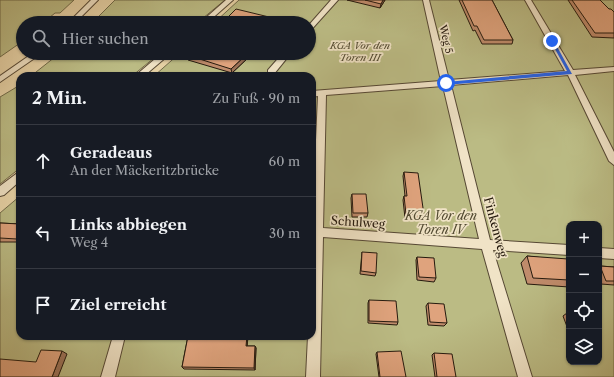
<!DOCTYPE html>
<html lang="de">
<meta charset="utf-8">
<style>
:root{--surface:#171b24;--page:#242831;--text:#f1f3f6;--muted:#9ea1a6;--line:#363941}
body{margin:0;font-family:"Libre Caslon Text",serif;background:var(--page);color:var(--text)}
.controls{position:absolute;right:12px;bottom:12px;display:grid;overflow:hidden;border-radius:8px;box-shadow:0 1px 3px #0004}
.controls button{width:36px;height:36px;display:grid;place-items:center;padding:0;border:0;border-bottom:1px solid var(--line);background:var(--surface);color:var(--text);font:20px sans-serif}
.stop{position:absolute;width:12px;height:12px;margin:-9px;border:3px solid #2563eb;border-radius:50%;background:#fff}
.stop.end{background:#2563eb;border-color:#fff;box-shadow:0 1px 4px #0008}
.list{margin:0;padding:0;list-style:none}
h2{display:flex;justify-content:space-between;align-items:center;height:52px;margin:0;padding:0 16px;font-size:17px}
h2 small{font-size:13px;font-weight:400;color:var(--muted)}
.list li{display:grid;grid-template-columns:26px 1fr auto;gap:12px;align-items:center;box-sizing:border-box;height:72px;padding:0 16px;border-top:1px solid var(--line)}
.list b{display:block;font-size:15px;white-space:nowrap}
.list p{margin:0;font-size:13px;white-space:nowrap;color:var(--muted)}
.list em{font-size:13px;font-style:normal;color:var(--muted)}
.icon{flex:none;width:22px;height:22px;fill:none;stroke:currentColor;stroke-width:2;stroke-linecap:round;stroke-linejoin:round}
.map{position:relative;flex:none;width:614px;height:377px;overflow:hidden}
.search{position:absolute;background:var(--surface);box-shadow:0 1px 3px #0004;left:16px;top:16px;width:300px;height:44px;display:flex;align-items:center;gap:10px;box-sizing:border-box;padding:0 14px;border-radius:22px;color:var(--muted);font-size:15px}
.panel{position:absolute;background:var(--surface);box-shadow:0 1px 3px #0004;left:16px;top:72px;width:300px;height:268px;border-radius:12px}
.map>svg:first-child{display:block}
.green{fill:#bbbb84;stroke:#706a49;fill-rule:evenodd}
.lines{fill:none;stroke-linecap:round;stroke-linejoin:round}
.lane-casing{stroke:#564834;stroke-width:2}
.lane{fill:#f0e3c6;fill-rule:evenodd}
.wall{fill:#c08c6c;stroke:#251a0e}
.shaded-wall{fill:#9c7258;stroke:#251a0e}
.building{fill:#dfa37d;stroke:#251a0e}
.route{fill:#2563eb}
.labels{text-anchor:middle;dominant-baseline:central;stroke-width:3.5;stroke-linejoin:round;paint-order:stroke}
.far-street-label{font-size:10px;fill:#251a0e;stroke:#f0e3c6}
.far-park-label{font-size:10px;font-style:italic;fill:#524a31;stroke:#f0e3c6}
.park-label{font-size:12px;font-style:italic;fill:#524a31;stroke:#f0e3c6}
.street-label{font-size:12px;fill:#251a0e;stroke:#f0e3c6}
</style>
<div class="map">
<svg width="614" height="377" viewBox="0 0 614 377">
<rect width="100%" height="100%" fill="#e8d4a8"/>
<filter id="stains"><feTurbulence type="fractalNoise" baseFrequency=".005" numOctaves="4"/><feColorMatrix values="0 0 0 0 .2 0 0 0 0 .09 0 0 0 0 .02 0 0 0 .5 -.17"/></filter>
<radialGradient id="worn" r=".72"><stop offset=".6" stop-color="#630" stop-opacity="0"/><stop offset="1" stop-color="#630" stop-opacity=".3"/></radialGradient>
<!-- green -->
<path class="green" d="M0,0H74L60,13H55L43,23H23V41L0,57Z
M115,0H225L197,23H92Z
M239,0H614V377H0V213L20,196V336H312V76H154L180,53H309V23H214ZM569,224H599V362H569Z
M60,53H160L132,76H31Z
M20,85V168L0,184V97Z"/>
<g class="lines">
<!-- lane casing -->
<g class="lane-casing">
<path id="lane" d="M91,0H98L75,23H68Z
M226,0H233L207,23H200Z
M331,0H338L311,30L309,31V25Z
M423,0H429L449,80L565,71L525,0H531L573,70L614,67V71L575,75L614,152V165L609,161L568,75L451,85L490,240L569,245V255L493,250L532,377H518L482,249L323,237L320,377H306L308,336H312V227L318,96L312,97V91L441,81ZM443,86L479,239L323,228L326,95Z
M33,53H42L0,82V76Z
M162,53H171L144,76H135Z
M283,53H291L274,74H268V70Z
M20,171V181L4,195L0,196V186Z
M599,248L614,249V259L599,258Z
M113,336H125L115,377H101Z"/>
</g>
<!-- lane -->
<use href="#lane" class="lane"/>
</g>
<!-- wall -->
<path class="wall" d="M347,0H385L380,8Z
M459,0H492L513,40L512,44H482L475,30L473,31Z
M568,0H600L609,9L614,12V38L592,37Z
M187,55L250,56L232,73L188,60Z
M404,172L424,215L423,219L405,218L403,200L404,196H405L403,176Z
M352,194L368,213L367,217H352L351,198Z
M0,223L20,224V242H0Z
M362,252L376,273L375,276L360,274Z
M527,256L569,261V287L527,284L521,263Z
M417,257L436,278L434,282L417,280L416,260Z
M600,266L614,267V285L601,284L599,277V267Z
M369,300L398,322L397,325L368,323V303Z
M428,303L447,323L444,326L428,325L426,306Z
M567,313H569V332L563,316Z
M188,336H248L247,346H255L256,348L255,370L184,369L182,367Z
M377,352L406,377H379L376,354Z
M434,353L456,377H435L432,355Z"/>
<!-- shaded-wall -->
<path class="shaded-wall" d="M383,0H385L380,8L381,4Z
M269,17L270,21L268,23H264Z
M248,53H250V56L232,73L231,69Z
M20,233V242L17,239Z
M247,336H248L247,348L246,346Z
M255,346L256,348L255,370L254,368Z
M62,351L67,354L58,377H52Z"/>
<!-- building -->
<path class="building" d="M365,0H383L381,4Z
M462,0H492L513,40H484L477,26H474Z
M572,0H600L609,9H611L614,12V33H595Z
M236,9L269,17L264,23H222Z
M189,53H248L231,69L187,55Z
M404,172L418,173L424,215L406,214L404,196H407Z
M352,194H366L368,213H353Z
M0,223L20,224V233L17,239L0,238Z
M362,252L377,253L376,273L361,271Z
M527,256L568,259L569,261V280L533,278Z
M417,257L434,258L436,278L419,277Z
M600,266L614,267V281H606Z
M369,300L396,301L398,322L369,321Z
M428,303L444,304L447,323L430,322Z
M567,313H569V319Z
M188,336H247L246,346H255L254,368L182,367Z
M41,350L62,351L52,377H0V359L36,362Z
M401,351L406,377H380L377,352Z
M434,353L452,354L456,377H437Z"/>
<!-- route -->
<path class="route" d="M550,40L554,41L572,74L446,85L443,83L446,82L567,71Z"/>
<g class="labels">
<!-- far-street labels -->
<g class="far-street-label">
<text transform="translate(446 39) rotate(77)">Weg 5</text>
</g>
<!-- far-park labels -->
<g class="far-park-label">
<text x="360" y="45">KGA Vor den<tspan x="360" dy="12">Toren III</tspan></text>
</g>
<!-- park labels -->
<g class="park-label">
<text x="441" y="215">KGA Vor den<tspan x="441" dy="14">Toren IV</tspan></text>
</g>
<!-- street labels -->
<g class="street-label">
<text transform="translate(358 222) rotate(4)">Schulweg</text>
<text transform="translate(496 227) rotate(75)">Finkenweg</text>
</g>
</g>
<rect width="100%" height="100%" filter="url(#stains)"/>
<rect width="100%" height="100%" fill="url(#worn)"/>
</svg>
<div class="controls">
<button>+</button>
<button>−</button>
<button><svg class="icon" aria-label="locate" viewBox="0 0 24 24"><circle cx="12" cy="12" r="6"/><path d="M12 2v4M12 18v4M2 12h4M18 12h4"/></svg></button>
<button><svg class="icon" aria-label="layers" viewBox="0 0 24 24"><path d="M12 4l9 5-9 5-9-5zM3 14l9 5 9-5"/></svg></button>
</div>
<div class="stop" style="left:446px;top:83px"></div>
<div class="stop end" style="left:552px;top:41px"></div>
<div class="search"><svg class="icon" aria-label="search" viewBox="0 0 24 24"><circle cx="10" cy="10" r="6"/><path d="M15 15l6 6"/></svg>Hier suchen</div>
<section class="panel">
<h2>2 Min.<small>Zu Fuß · 90 m</small></h2>
<ul class="list">
<li><svg class="icon" aria-label="ahead" viewBox="0 0 24 24"><path d="M12 20V5M6 11l6-6 6 6"/></svg><div><b>Geradeaus</b><p>An der Mäckeritzbrücke</p></div><em>60 m</em></li>
<li><svg class="icon" aria-label="left" viewBox="0 0 24 24"><path d="M17 20v-9H6M10 6l-5 5 5 5"/></svg><div><b>Links abbiegen</b><p>Weg 4</p></div><em>30 m</em></li>
<li><svg class="icon" aria-label="arrive" viewBox="0 0 24 24"><path d="M6 21V4h12l-3 4 3 4H6"/></svg><div><b>Ziel erreicht</b></div></li>
</ul>
</section>
</div>
